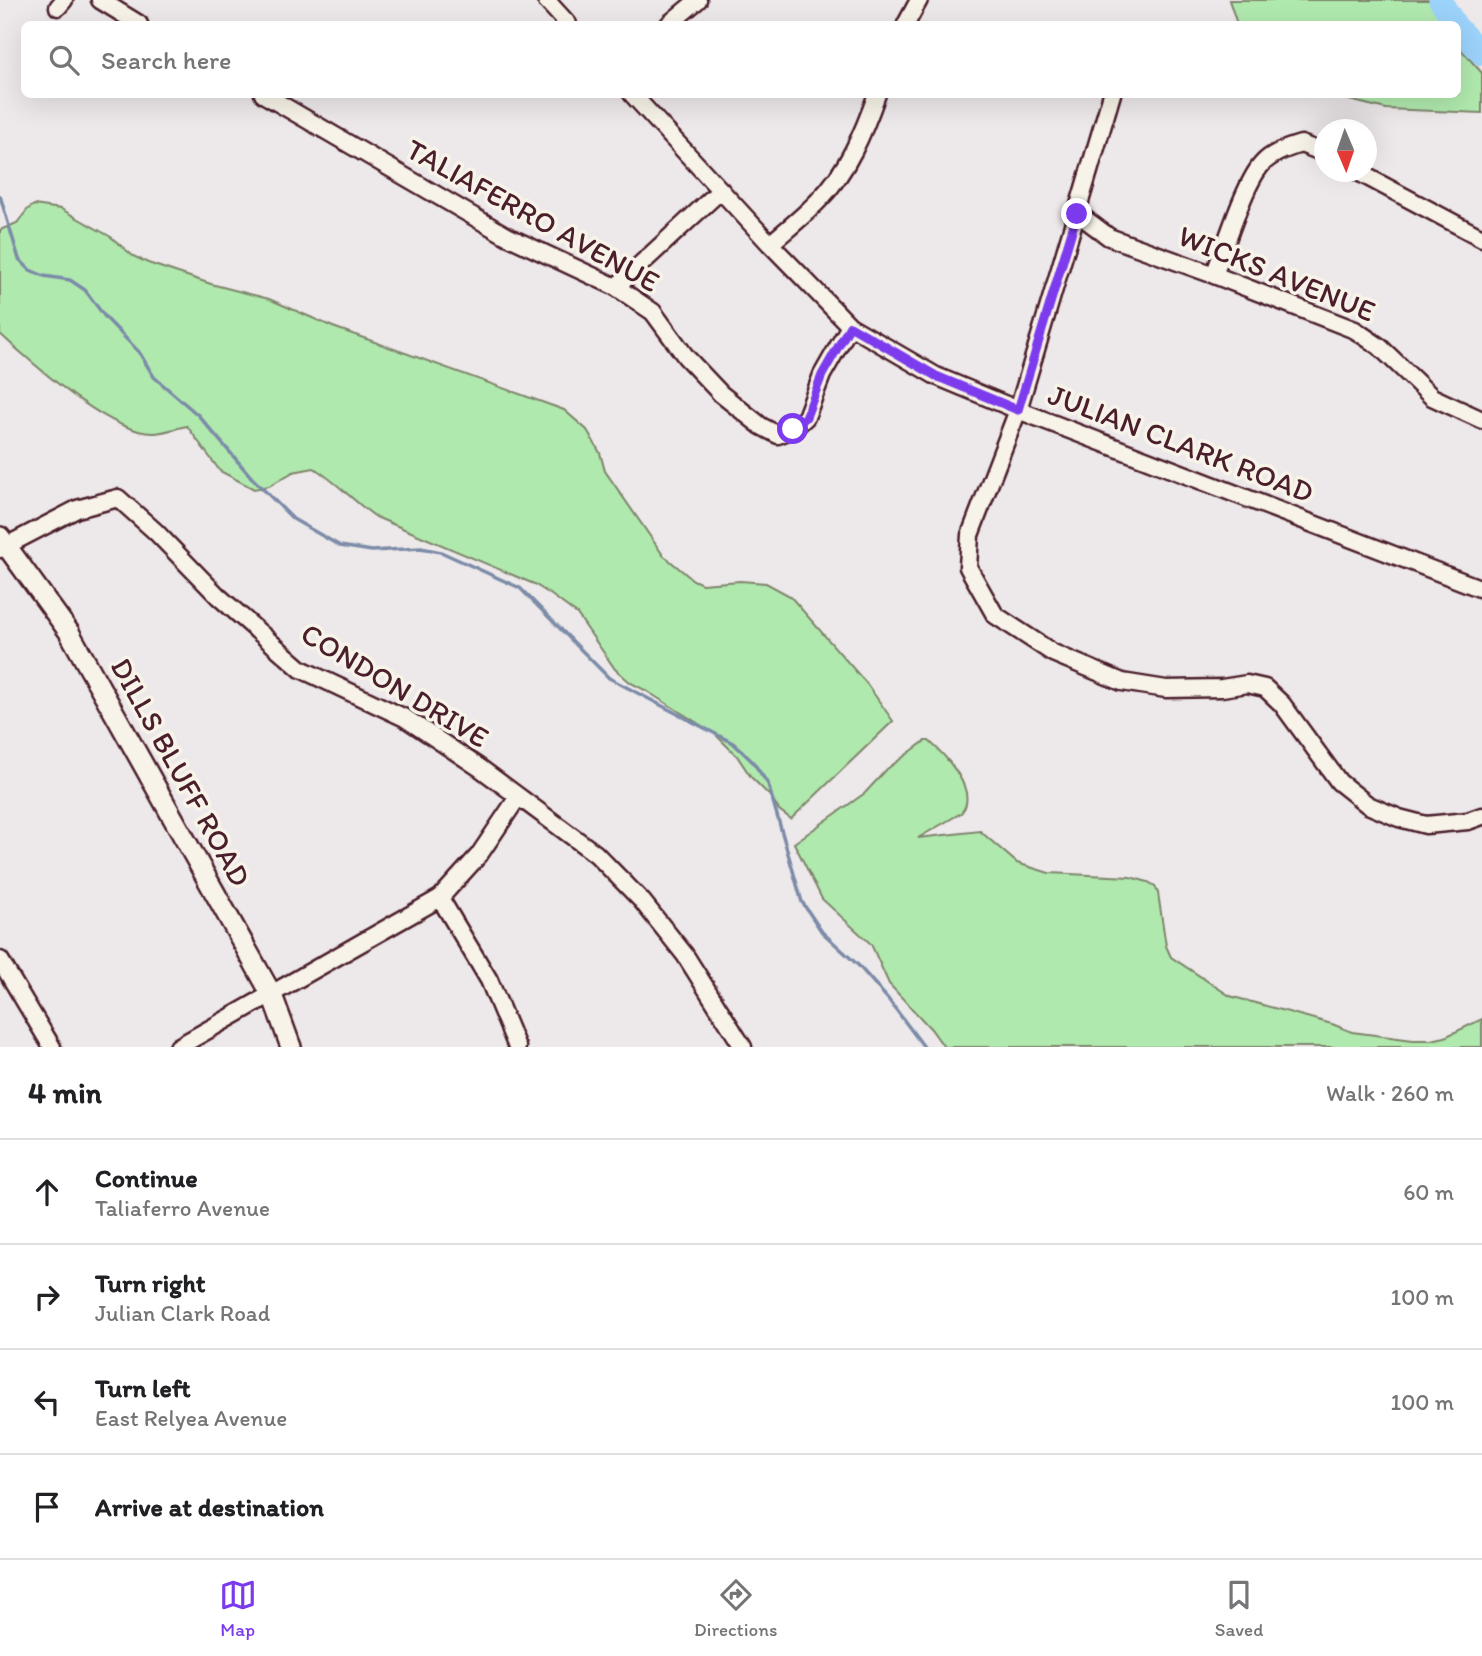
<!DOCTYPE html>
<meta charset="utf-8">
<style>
:root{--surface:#fff;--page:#f2f2f2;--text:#202124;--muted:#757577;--line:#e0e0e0;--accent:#7c3aed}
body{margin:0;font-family:Itim,sans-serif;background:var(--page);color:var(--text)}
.compass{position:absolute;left:1314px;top:119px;width:63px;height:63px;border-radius:50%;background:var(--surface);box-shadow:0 7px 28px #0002;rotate:178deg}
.stop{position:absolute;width:21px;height:21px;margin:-16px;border:5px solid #7c3aed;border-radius:50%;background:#fff}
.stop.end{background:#7c3aed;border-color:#fff;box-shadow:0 2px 7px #0008}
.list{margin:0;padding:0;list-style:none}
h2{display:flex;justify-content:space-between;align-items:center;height:91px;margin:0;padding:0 28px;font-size:30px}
h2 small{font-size:23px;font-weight:400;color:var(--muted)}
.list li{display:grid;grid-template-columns:46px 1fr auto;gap:21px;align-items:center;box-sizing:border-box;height:105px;padding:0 28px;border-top:2px solid var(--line)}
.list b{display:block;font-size:26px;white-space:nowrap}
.list p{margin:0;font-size:23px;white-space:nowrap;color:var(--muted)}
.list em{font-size:23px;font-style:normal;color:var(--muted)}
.icon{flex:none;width:38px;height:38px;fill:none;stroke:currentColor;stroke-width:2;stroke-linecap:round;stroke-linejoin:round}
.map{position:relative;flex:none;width:1482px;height:1047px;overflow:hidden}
.search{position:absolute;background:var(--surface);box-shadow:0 7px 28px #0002;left:21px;right:21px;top:21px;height:77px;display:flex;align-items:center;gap:18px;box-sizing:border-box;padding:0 24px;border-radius:10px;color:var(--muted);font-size:26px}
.sheet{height:511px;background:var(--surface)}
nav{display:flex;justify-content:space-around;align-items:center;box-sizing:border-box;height:98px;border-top:2px solid var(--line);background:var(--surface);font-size:19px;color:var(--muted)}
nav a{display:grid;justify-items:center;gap:4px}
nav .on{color:var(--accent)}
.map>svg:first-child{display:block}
.green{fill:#b0e9ad;stroke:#7d846c;stroke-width:2}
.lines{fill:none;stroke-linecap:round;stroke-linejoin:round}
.stream{stroke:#7b8ba8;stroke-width:3.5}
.river{stroke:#9cd3fb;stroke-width:23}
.minor-casing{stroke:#4a1f2b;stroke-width:21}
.tertiary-casing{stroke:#4a1f2b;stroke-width:24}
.minor{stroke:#f7f3e8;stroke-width:16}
.tertiary{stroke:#f7f3e8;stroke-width:19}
.route{stroke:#7c3aed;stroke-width:9}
.labels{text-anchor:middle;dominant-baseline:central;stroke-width:7;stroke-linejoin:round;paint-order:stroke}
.street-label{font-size:30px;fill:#4a1f2b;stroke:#f7f3e8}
</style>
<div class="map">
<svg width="1482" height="1047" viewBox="0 0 1482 1047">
<rect width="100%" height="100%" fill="#ede8e9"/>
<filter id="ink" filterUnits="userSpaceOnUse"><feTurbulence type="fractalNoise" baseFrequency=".0143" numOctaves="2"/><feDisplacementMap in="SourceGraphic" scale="14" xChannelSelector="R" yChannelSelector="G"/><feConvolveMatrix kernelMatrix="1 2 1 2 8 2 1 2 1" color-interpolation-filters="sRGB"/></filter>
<g filter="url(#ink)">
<!-- green -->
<path class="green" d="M1229,0H1429L1443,24H1237Z
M1458,46L1482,73V113L1386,109L1329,95L1458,94Z
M34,205L61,209L111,237L133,256L148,263L211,284L269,299L333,327L564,410L587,430L600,453L605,471L663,555L693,580L702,584L740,581L766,583L790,596L867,684L893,721L791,819L779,810L772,798L751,777L737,756L715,734L645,690L631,683L615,669L577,614L550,594L534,584L376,517C354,502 337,482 314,468L293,472L269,486L254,489L220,471L187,426C177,428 166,432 155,433C110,435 33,363 0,334V230L17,223L28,209Z
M925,741H929C945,755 980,792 961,813L918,838L980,831L1017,863L1049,873L1130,877L1148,882L1155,886L1158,893L1166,946L1171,957L1230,996L1332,1024L1352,1032L1413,1040H1431L1445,1037L1482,1019V1047H944L931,1029L889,984L871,944L822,899L794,843L865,793L887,769Z"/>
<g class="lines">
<!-- stream -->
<path class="stream" d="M0,196L19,259L30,270L44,276L70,280L85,290L105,317L139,352L154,377L198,415L252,478L293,519L340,546L372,551L421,548L441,552L520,588L609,678L733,743L753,762L768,784L802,902L822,932L859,966L888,999L924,1047"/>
<!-- river -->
<path class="river" d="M1440,0L1455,24
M1458,28L1482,54"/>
<!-- minor casing -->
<g class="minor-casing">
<path id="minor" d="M100,0L139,24
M546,0L568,24
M58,7L64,0
M669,24L698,0
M906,24L919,0
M263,94L507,236L616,287L653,312L686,357L721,394L761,426L778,435L793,429L806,417L822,375L850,326
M632,94L770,244L850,326L936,376L1018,410L1482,589
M1112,94L1018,410L970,535L968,567L995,615L1053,653L1122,682L1166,689L1222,688L1247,684L1265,688L1282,704L1339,782L1368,805L1399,818L1426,825L1468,821L1482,816
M1358,172L1482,238
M1077,213L1109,237L1214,275L1355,330L1380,347L1432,397L1482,420
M770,244C786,230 804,216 819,200C847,172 864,131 877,94
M1214,275C1225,248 1244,184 1262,164C1272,153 1287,148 1301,144L1324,153
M616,287L721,190
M0,549L77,509L118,498L156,532L218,596L301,669L405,718L480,768L596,854L642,901L685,955L743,1047
M440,898L489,980L517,1047
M0,960L52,1047
M178,1047L440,898L479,855L518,797"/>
</g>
<!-- tertiary casing -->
<g class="tertiary-casing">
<path id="tertiary" d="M0,537L69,632L272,995L291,1047"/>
</g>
<!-- minor -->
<use href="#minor" class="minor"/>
<!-- tertiary -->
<use href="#tertiary" class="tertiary"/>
</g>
</g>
<g class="lines" filter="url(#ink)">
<!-- route -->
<path class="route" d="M793,429L806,417L822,375L850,326L936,376L1018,410L1077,214"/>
</g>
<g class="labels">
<!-- street labels -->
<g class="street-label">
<text transform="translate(533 215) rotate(29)">TALIAFERRO AVENUE</text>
<text transform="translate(1277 273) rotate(22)">WICKS AVENUE</text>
<text transform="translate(1181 443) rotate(21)">JULIAN CLARK ROAD</text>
<text transform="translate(395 685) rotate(31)">CONDON DRIVE</text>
<text transform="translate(181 772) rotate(61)">DILLS BLUFF ROAD</text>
</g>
</g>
</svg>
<svg class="compass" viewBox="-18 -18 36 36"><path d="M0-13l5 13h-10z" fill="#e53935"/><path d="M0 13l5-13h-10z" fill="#757577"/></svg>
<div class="stop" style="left:793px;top:429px"></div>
<div class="stop end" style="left:1077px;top:214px"></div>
<div class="search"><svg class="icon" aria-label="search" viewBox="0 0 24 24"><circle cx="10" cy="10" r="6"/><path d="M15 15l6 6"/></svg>Search here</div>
</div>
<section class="sheet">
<h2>4 min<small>Walk · 260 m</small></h2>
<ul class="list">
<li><svg class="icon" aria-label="ahead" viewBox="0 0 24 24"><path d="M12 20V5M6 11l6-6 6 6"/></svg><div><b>Continue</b><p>Taliaferro Avenue</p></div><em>60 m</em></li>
<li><svg class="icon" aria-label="right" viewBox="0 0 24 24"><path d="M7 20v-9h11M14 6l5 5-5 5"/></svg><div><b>Turn right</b><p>Julian Clark Road</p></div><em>100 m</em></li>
<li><svg class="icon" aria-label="left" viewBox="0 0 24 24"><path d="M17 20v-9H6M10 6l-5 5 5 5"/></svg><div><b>Turn left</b><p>East Relyea Avenue</p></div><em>100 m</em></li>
<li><svg class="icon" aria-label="arrive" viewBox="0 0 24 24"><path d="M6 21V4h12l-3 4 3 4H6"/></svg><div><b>Arrive at destination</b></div></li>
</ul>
</section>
<nav>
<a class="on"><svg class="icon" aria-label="map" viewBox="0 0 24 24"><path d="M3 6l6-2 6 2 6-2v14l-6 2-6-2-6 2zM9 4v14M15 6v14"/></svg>Map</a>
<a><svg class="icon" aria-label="directions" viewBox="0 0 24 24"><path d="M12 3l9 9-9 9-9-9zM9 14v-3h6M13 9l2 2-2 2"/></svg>Directions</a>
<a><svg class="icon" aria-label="saved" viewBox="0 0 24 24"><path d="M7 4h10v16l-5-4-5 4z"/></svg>Saved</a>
</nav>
